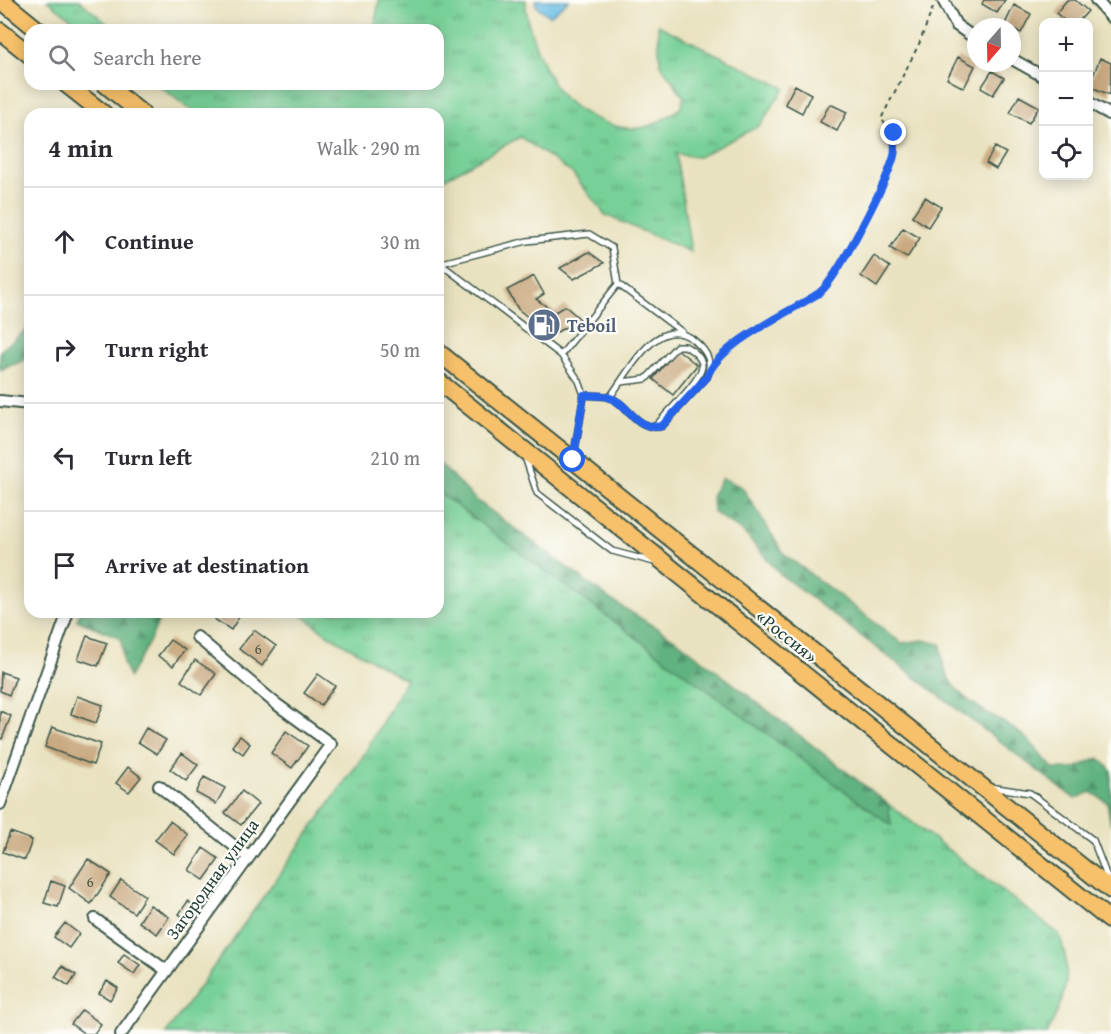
<!DOCTYPE html>
<meta charset="utf-8">
<style>
:root{--surface:#fff;--page:#f7f7f7;--text:#2b2b33;--muted:#7c7c81;--line:#e1e1e2}
body{margin:0;font-family:"Gentium Book Plus",serif;background:var(--page);color:var(--text)}
.controls{position:absolute;right:18px;top:18px;display:grid;overflow:hidden;border-radius:12px;box-shadow:0 3px 15px #0003}
.controls button{width:54px;height:54px;display:grid;place-items:center;padding:0;border:0;border-bottom:2px solid var(--line);background:var(--surface);color:var(--text);font:30px sans-serif}
.compass{position:absolute;left:967px;top:18px;width:54px;height:54px;border-radius:50%;background:var(--surface);box-shadow:0 3px 15px #0003;rotate:200deg}
.stop{position:absolute;width:18px;height:18px;margin:-14px;border:4px solid #2563eb;border-radius:50%;background:#fff}
.stop.end{background:#2563eb;border-color:#fff;box-shadow:0 2px 6px #0008}
.list{margin:0;padding:0;list-style:none}
h2{display:flex;justify-content:space-between;align-items:center;height:78px;margin:0;padding:0 24px;font-size:26px}
h2 small{font-size:20px;font-weight:400;color:var(--muted)}
.list li{display:grid;grid-template-columns:39px 1fr auto;gap:18px;align-items:center;box-sizing:border-box;height:108px;padding:0 24px;border-top:2px solid var(--line)}
.list b{display:block;font-size:22px;white-space:nowrap}
.list em{font-size:20px;font-style:normal;color:var(--muted)}
.icon{flex:none;width:33px;height:33px;fill:none;stroke:currentColor;stroke-width:2;stroke-linecap:round;stroke-linejoin:round}
.map{position:relative;flex:none;width:1111px;height:1034px;overflow:hidden}
.search{position:absolute;background:var(--surface);box-shadow:0 3px 15px #0003;left:24px;top:24px;width:420px;height:66px;display:flex;align-items:center;gap:15px;box-sizing:border-box;padding:0 21px;border-radius:18px;color:var(--muted);font-size:22px}
.panel{position:absolute;background:var(--surface);box-shadow:0 3px 15px #0003;left:24px;top:108px;width:420px;height:510px;border-radius:18px}
.map>svg:first-child{display:block}
.grass{fill:url(#grass-tufts);stroke:#4b8666;stroke-width:1.5}
.forest{fill:url(#forest-firs);stroke:#40785a;stroke-width:1.5}
.water{fill:#69bde5;stroke:#447d8c;stroke-width:1.5}
.building{fill:#c9a980}
.lines{fill:none;stroke-linecap:round;stroke-linejoin:round}
.service-casing{stroke:#3d5649;stroke-width:8}
.minor-casing{stroke:#3d5649;stroke-width:14}
.trunk-casing{stroke:#3d5649;stroke-width:20}
.path{stroke:#3d5649;stroke-width:2;stroke-dasharray:4.5 4.5;stroke-linecap:butt}
.service{stroke:#fff;stroke-width:5}
.minor{stroke:#fff;stroke-width:10}
.trunk{stroke:#f7c06b;stroke-width:16}
.route{stroke:#2563eb;stroke-width:8}
.labels{text-anchor:middle;dominant-baseline:central;stroke-width:4.5;stroke-linejoin:round;paint-order:stroke}
.number-label{font-size:15px;fill:#4a5847}
.service-label{font-size:18px;font-weight:bold;fill:#4e5e75;stroke:#fdfcf7;text-anchor:start}
.street-label{font-size:18px;fill:#1f3d34;stroke:#fdfcf7}
</style>
<div class="map">
<svg width="1111" height="1034" viewBox="0 0 1111 1034">
<defs>
<pattern id="grass-tufts" width="24" height="20" patternUnits="userSpaceOnUse" patternTransform="scale(1.5)"><rect width="24" height="20" fill="#77d097"/><path d="M3 7l-1-3M5 7V3M7 7l1-3M15 17l-1-3M17 17v-4M19 17l1-3" fill="none" stroke="#61aa7c"/></pattern>
<pattern id="forest-firs" width="22" height="20" patternUnits="userSpaceOnUse" patternTransform="scale(1.5)"><rect width="22" height="20" fill="#61b280"/><path d="M5 1l3.5 6h-7zM16 11l3.5 6h-7z" fill="#4f926a"/></pattern>
</defs>
<rect width="100%" height="100%" fill="#fdfcf7"/>
<filter id="ink" filterUnits="userSpaceOnUse"><feTurbulence type="fractalNoise" baseFrequency=".0167" numOctaves="2"/><feDisplacementMap in="SourceGraphic" scale="12" xChannelSelector="R" yChannelSelector="G"/><feConvolveMatrix kernelMatrix="1 2 1 2 8 2 1 2 1" color-interpolation-filters="sRGB"/></filter>
<filter id="wash" filterUnits="userSpaceOnUse"><feTurbulence type="fractalNoise" baseFrequency=".008" numOctaves="4" result="noise"/><feDisplacementMap in="SourceGraphic" scale="24" xChannelSelector="R" yChannelSelector="G"/><feGaussianBlur stdDeviation="1.35" result="paint"/><feColorMatrix in="noise" values="0 0 0 0 0 0 0 0 0 0 0 0 0 0 0 0 0 1.4 0 .05"/><feComposite in="paint" operator="in"/></filter>
<g filter="url(#wash)">
<rect width="100%" height="100%" fill="#e9e2c0"/>
<!-- grass -->
<path class="grass" d="M47,0H79L115,30H86Z
M379,0H526C524,24 547,80 564,98C582,116 624,135 649,126C660,123 672,113 681,108L684,97L660,64L658,25L785,88L759,126L698,157L676,154L691,252L605,215L573,174L520,137L438,182V114H196L157,84H438V30H374Z
M438,492L891,824L888,804L1059,934C1074,975 1065,996 1047,1034H166L361,759L406,680L330,636L298,612H438Z"/>
<!-- forest -->
<path class="forest" d="M30,327V358L0,370V351Z
M438,462L475,499L611,600L678,641L888,804L891,825L438,492Z
M722,478L742,487L784,554L902,643L923,640L941,644C941,702 989,707 1026,738C1036,746 1044,760 1054,769H1073L1099,758L1111,770V825L1107,802L1091,792L1075,799L781,575L743,532L713,512L712,494Z
M80,612H162L151,639L129,677L123,663L121,638L77,620Z"/>
<!-- water -->
<path class="water" d="M535,0H569L550,16L537,7Z"/>
<g id="blocks">
<!-- building -->
<path class="building" d="M984,0H1005L997,13L982,4Z
M1067,0H1075L1088,11L1078,22H1066L1056,13Z
M1014,5L1031,14L1021,33L1005,24Z
M958,57L975,66L964,88L947,79Z
M1100,58L1111,63L1110,95L1089,86Z
M992,71L1004,78L993,95L981,88Z
M795,85L811,94L802,113L785,104Z
M1019,96L1039,107L1029,123L1010,113Z
M830,104L847,112L837,131L820,122Z
M995,147L1006,153L996,169L986,163Z
M925,197L941,207L928,227L912,216Z
M903,228L920,238L907,258L890,248Z
M589,252L604,263L574,279L560,268Z
M874,256L890,267L877,287L861,276Z
M534,276L544,294L536,299L555,312L565,306L580,319L541,341L524,329L535,323L518,309L507,290Z
M677,349L697,365L673,395L653,379Z
M218,612H242L231,630L214,619Z
M254,630L276,646L262,666L239,649Z
M87,636L107,643L98,666L78,659Z
M170,640L185,650L173,666L158,656Z
M195,660L216,674L201,695L181,681Z
M1,672L16,677L9,695L0,691Z
M318,674L335,686L321,705L304,693Z
M77,696L103,705L96,723L71,714Z
M0,711L11,716L2,739L0,738Z
M52,727L101,744L93,765L45,747Z
M146,728L166,740L157,754L138,742Z
M286,731L308,746L292,768L271,753Z
M240,736L250,744L243,754L232,746Z
M182,753L198,765L186,781L170,769Z
M128,767L141,777L129,792L116,783Z
M204,777L225,788L216,804L196,793Z
M242,791L258,804L241,825L225,813Z
M170,821L188,835L174,854L155,840Z
M10,832L32,840L25,860L3,852Z
M203,848L219,859L204,880L189,870Z
M88,859L111,874L91,904L69,888Z
M121,880L145,896L134,913L110,897Z
M51,881L65,886L58,907L44,903Z
M188,901L197,909L188,921L179,914Z
M150,905L169,917L157,934L139,922Z
M65,923L79,934L69,948L54,937Z
M124,954L140,965L134,974L118,963Z
M62,966L76,975L69,986L55,977Z
M107,981L118,988L110,1000L99,993Z
M82,1010L101,1024L94,1034H85L71,1024Z"/>
</g>
</g>
<g filter="url(#ink)">
<use href="#blocks" fill-opacity="0" stroke="#3d5649" stroke-width="1.5"/>
<g class="lines">
<!-- service casing -->
<g class="service-casing">
<path id="service" d="M438,262L561,355L579,381L584,395L574,456
M442,263L527,241L589,234L612,248L618,284L561,355
M618,284L682,332
M621,382L646,379L677,346H685C692,350 703,357 702,367C699,383 666,413 655,427
M584,395C592,396 601,395 608,397C629,403 636,432 662,426L707,377C711,365 710,357 701,347C662,304 631,369 610,397
M525,457L537,493L612,551L654,562
M990,787L1030,793L1093,840L1109,882"/>
</g>
<!-- minor casing -->
<g class="minor-casing">
<path id="minor" d="M943,0L956,25L976,39
M1096,0L1111,17
M1012,59L1044,77
M1088,102L1111,115
M0,401L30,404
M159,786L248,857
M0,804L68,612
M95,919L167,971
M121,1034L331,744L275,703L197,637"/>
</g>
<!-- trunk casing -->
<g class="trunk-casing">
<path id="trunk" d="M1,0L38,30
M0,31L30,55
M66,84L104,114
M105,84L142,114
M438,352L1111,890
M438,381L1111,921"/>
</g>
<!-- path -->
<path class="path" d="M717,361L747,335L822,291L848,255L895,155L893,133L881,119L919,44L934,5"/>
<!-- service -->
<use href="#service" class="service"/>
<!-- minor -->
<use href="#minor" class="minor"/>
<!-- trunk -->
<use href="#trunk" class="trunk"/>
</g>
</g>
<g class="lines" filter="url(#ink)">
<!-- route -->
<path class="route" d="M573,460L584,395C592,396 601,395 608,397C629,403 636,432 662,426L707,377C720,342 789,313 819,293C837,280 888,179 894,156C896,149 894,140 894,133"/>
</g>
<!-- icons -->
<defs>
<g id="fuel-disc" transform="scale(1.725)"><circle r="9.5" fill="#5c6f8a" stroke="#fdfcf7"/><path d="M-5.5-6h7V0h2V4h1.3V-2.5L3-4.5l.8-.8L6-3V5H2.5V1h-1V6h-7ZM-4.2-4.7v3.2H.2V-4.7Z" fill="#fff"/></g>
</defs>
<g fill-rule="evenodd">
<use href="#fuel-disc" x="544" y="325"/>
</g>
<g class="labels">
<!-- number labels -->
<g class="number-label">
<text x="258" y="648">6</text>
<text x="90" y="881">6</text>
</g>
<!-- service labels -->
<g class="service-label">
<text x="567" y="325">Teboil</text>
</g>
<!-- street labels -->
<g class="street-label">
<text transform="translate(787 636) rotate(39)">«Россия»</text>
<text transform="translate(212 879) rotate(-54)">Загородная улица</text>
</g>
</g>
</svg>
<div class="controls">
<button>+</button>
<button>−</button>
<button><svg class="icon" aria-label="locate" viewBox="0 0 24 24"><circle cx="12" cy="12" r="6"/><path d="M12 2v4M12 18v4M2 12h4M18 12h4"/></svg></button>
</div>
<svg class="compass" viewBox="-18 -18 36 36"><path d="M0-13l5 13h-10z" fill="#e53935"/><path d="M0 13l5-13h-10z" fill="#7c7c81"/></svg>
<div class="stop" style="left:573px;top:460px"></div>
<div class="stop end" style="left:894px;top:133px"></div>
<div class="search"><svg class="icon" aria-label="search" viewBox="0 0 24 24"><circle cx="10" cy="10" r="6"/><path d="M15 15l6 6"/></svg>Search here</div>
<section class="panel">
<h2>4 min<small>Walk · 290 m</small></h2>
<ul class="list">
<li><svg class="icon" aria-label="ahead" viewBox="0 0 24 24"><path d="M12 20V5M6 11l6-6 6 6"/></svg><div><b>Continue</b></div><em>30 m</em></li>
<li><svg class="icon" aria-label="right" viewBox="0 0 24 24"><path d="M7 20v-9h11M14 6l5 5-5 5"/></svg><div><b>Turn right</b></div><em>50 m</em></li>
<li><svg class="icon" aria-label="left" viewBox="0 0 24 24"><path d="M17 20v-9H6M10 6l-5 5 5 5"/></svg><div><b>Turn left</b></div><em>210 m</em></li>
<li><svg class="icon" aria-label="arrive" viewBox="0 0 24 24"><path d="M6 21V4h12l-3 4 3 4H6"/></svg><div><b>Arrive at destination</b></div></li>
</ul>
</section>
</div>
